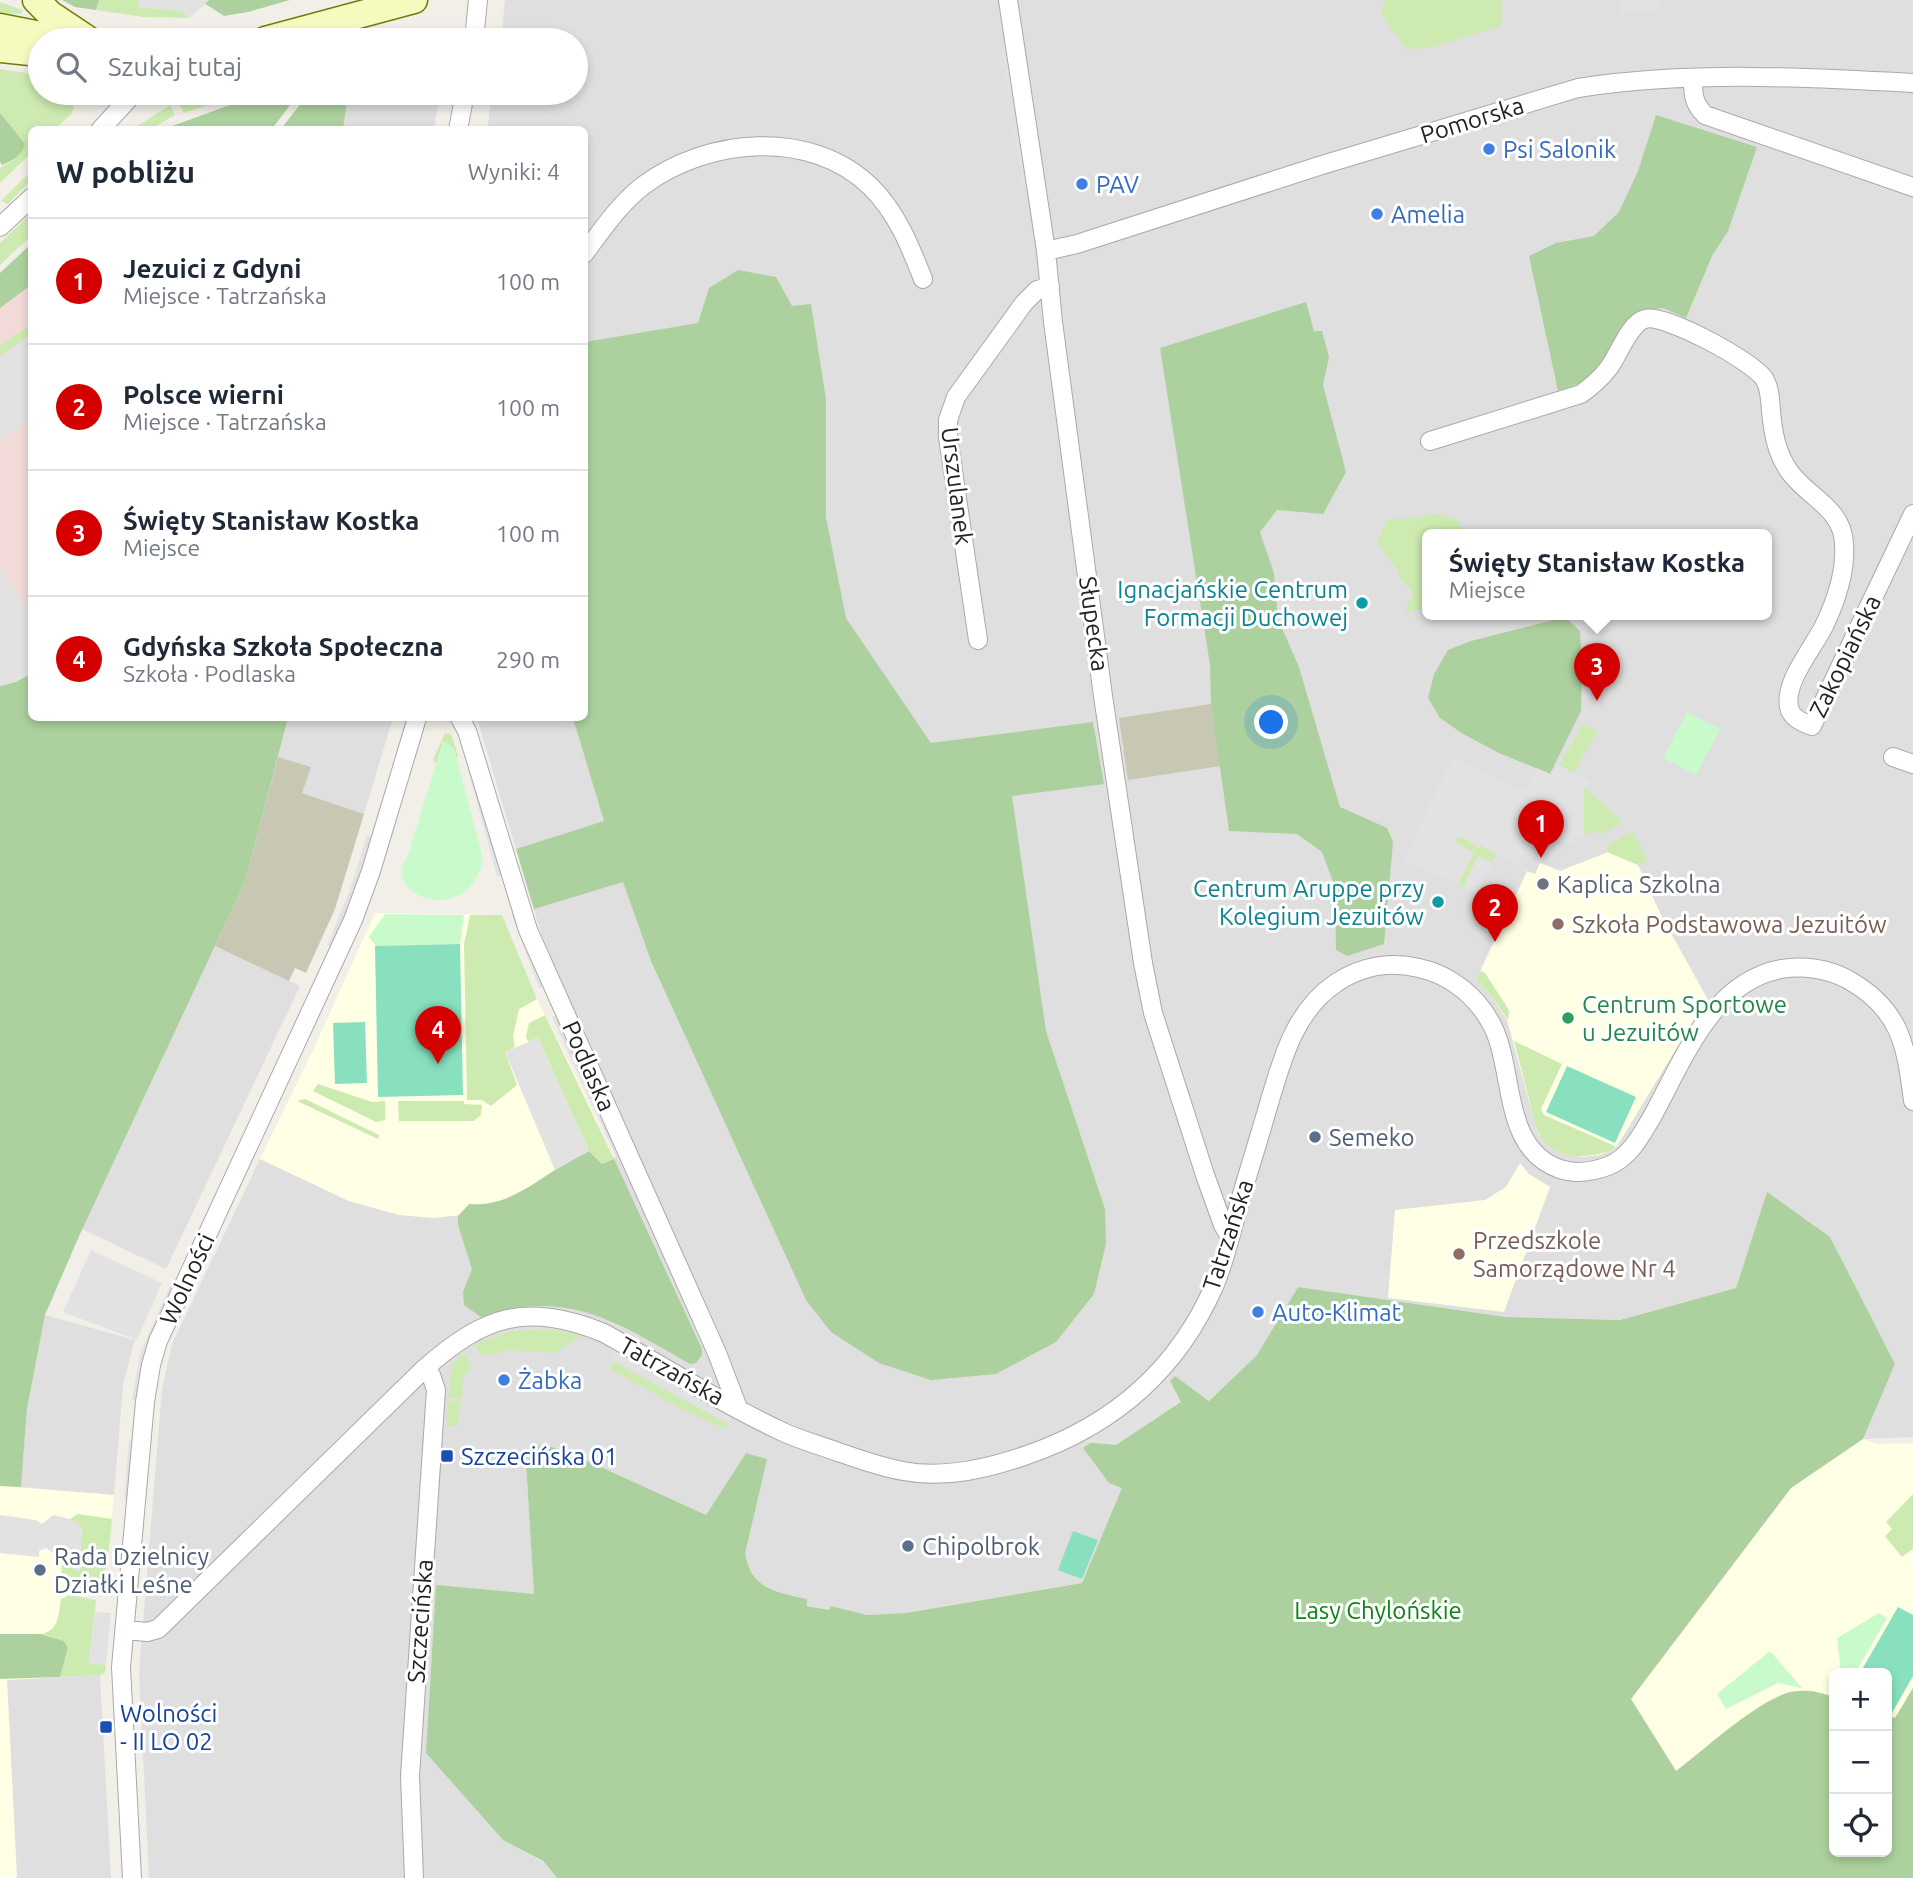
<!DOCTYPE html>
<html lang="pl">
<meta charset="utf-8">
<style>
:root{--surface:#fff;--page:#f2f2f3;--text:#1f2937;--muted:#747a83;--line:#e0e1e3;--accent:#d40000}
body{margin:0;font-family:Ubuntu,sans-serif;background:var(--page);color:var(--text)}
.controls{position:absolute;right:21px;bottom:21px;display:grid;overflow:hidden;border-radius:10px;box-shadow:0 4px 10px #0003}
.controls button{width:63px;height:63px;display:grid;place-items:center;padding:0;border:0;border-bottom:2px solid var(--line);background:var(--surface);color:var(--text);font:35px sans-serif}
.you{position:absolute;left:1272px;top:723px;width:24px;height:24px;margin:-18px;border:5px solid #fff;border-radius:50%;background:#1a73e8;box-shadow:0 0 0 10px #1a73e833}
.badge{display:grid;place-items:center;width:46px;height:46px;border-radius:50%;background:var(--accent);color:#fff;font-size:23px;font-weight:700}
.pin{position:absolute;translate:-50% -58px;filter:drop-shadow(0 2px 4px #0008)}
.pin::after{content:'';position:absolute;top:37px;width:24px;height:21px;background:inherit;clip-path:polygon(0 0,100% 0,50% 100%)}
.popup{position:absolute;left:1422px;top:529px;width:350px;height:91px;box-sizing:border-box;display:grid;place-content:center;border-radius:10px;background:var(--surface);filter:drop-shadow(0 2px 5px #0005);font-size:23px;white-space:nowrap;color:var(--muted)}
.popup b{font-size:26px;color:var(--text)}
.popup::after{content:'';position:absolute;left:50%;top:100%;margin-left:-14px;border:14px solid transparent;border-top-color:var(--surface)}
.list{margin:0;padding:0;list-style:none}
h2{display:flex;justify-content:space-between;align-items:center;height:91px;margin:0;padding:0 28px;font-size:30px}
h2 small{font-size:23px;font-weight:400;color:var(--muted)}
.list li{display:grid;grid-template-columns:46px 1fr auto;gap:21px;align-items:center;box-sizing:border-box;height:126px;padding:0 28px;border-top:2px solid var(--line)}
.list b{display:block;font-size:26px;white-space:nowrap}
.list p{margin:0;font-size:23px;white-space:nowrap;color:var(--muted)}
.list em{font-size:23px;font-style:normal;color:var(--muted)}
.icon{flex:none;width:38px;height:38px;fill:none;stroke:currentColor;stroke-width:2;stroke-linecap:round;stroke-linejoin:round}
.map{position:relative;flex:none;width:1913px;height:1878px;overflow:hidden}
.search{position:absolute;background:var(--surface);box-shadow:0 4px 10px #0003;left:28px;top:28px;width:560px;height:77px;display:flex;align-items:center;gap:18px;box-sizing:border-box;padding:0 24px;border-radius:38px;color:var(--muted);font-size:26px}
.panel{position:absolute;background:var(--surface);box-shadow:0 4px 10px #0003;left:28px;top:126px;width:560px;height:595px;border-radius:10px}
.map>svg:first-child{display:block}
.residential{fill:#e0dfdf;fill-rule:evenodd}
.commercial{fill:#f2dad9}
.education{fill:#ffffe5}
.construction{fill:#c7c7b4}
.grass{fill:#cdebb0}
.forest{fill:#add19e}
.park{fill:#c8facc}
.pitch{fill:#88e0be}
.parking{fill:#e2e2e2}
.lines{fill:none;stroke-linecap:round;stroke-linejoin:round}
.street-casing{stroke:#a9a9a9;stroke-width:20}
.secondary-casing{stroke:#707d05;stroke-width:29}
.street{stroke:#fff;stroke-width:18}
.secondary{stroke:#f7fabf;stroke-width:26}
.shop-dot{fill:#3f7fe0;stroke:#fff;stroke-width:2.5}
.culture-dot{fill:#0f9aa8;stroke:#fff;stroke-width:2.5}
.worship-dot{fill:#6b7280;stroke:#fff;stroke-width:2.5}
.education-dot{fill:#8d6e63;stroke:#fff;stroke-width:2.5}
.leisure-dot{fill:#2e9e5b;stroke:#fff;stroke-width:2.5}
.service-dot{fill:#5c6f8a;stroke:#fff;stroke-width:2.5}
.transit-dot{fill:#1a4fb4;stroke:#fff;stroke-width:2.5}
.labels{text-anchor:middle;dominant-baseline:central;stroke-width:6;stroke-linejoin:round;paint-order:stroke}
.street-label{font-size:24px;fill:#222;stroke:#fff}
.shop-label{font-size:24px;fill:#366cbe;stroke:#fff;text-anchor:start}
.culture-label{font-size:24px;fill:#0d838f;stroke:#fff;text-anchor:end}
.worship-label{font-size:24px;fill:#5b616d;stroke:#fff;text-anchor:start}
.education-label{font-size:24px;fill:#785e54;stroke:#fff;text-anchor:start}
.leisure-label{font-size:24px;fill:#27864d;stroke:#fff;text-anchor:start}
.service-label{font-size:24px;fill:#4e5e75;stroke:#fff;text-anchor:start}
.transit-label{font-size:24px;fill:#164399;stroke:#fff;text-anchor:start}
.park-label{font-size:24px;fill:#0c8416;stroke:#fff}
</style>
<div class="map">
<svg width="1913" height="1878" viewBox="0 0 1913 1878">
<rect width="100%" height="100%" fill="#f2efe9"/>
<!-- residential -->
<path class="residential" d="M505,0H1913V1437L1863,1439L1895,1364L1767,1193L1736,1288L1619,1320L1506,1317L1298,1287L1257,1355L1209,1401L1175,1376L1161,1391L1083,1448L1109,1482L1123,1487L1082,1583L906,1613L867,1615L831,1606L829,1610L806,1605L807,1599L769,1590L758,1583L746,1561L744,1554L766,1460L746,1453L706,1515L579,1457L547,1445L526,1463L534,1595L503,1840L543,1862L557,1878H149L139,1672L162,1389L172,1344L260,1159L349,1201L602,1164L635,1147L551,967L477,718H584V130L487,129L492,93H576V40H501ZM1427,535H1767V615H1427Z
M326,93H440L434,129H343L348,96Z
M288,718H393L364,814L302,793L278,757Z
M215,946L300,986L166,1269L82,1229Z
M45,1315L135,1340L123,1384L114,1495L21,1487L27,1409Z
M100,1675L111,1878H14L17,1877L16,1867L7,1680Z"/>
<!-- commercial -->
<path class="commercial" d="M31,274V674L0,686V296Z"/>
<!-- education -->
<path class="education" d="M1608,852L1638,865L1662,917L1707,998L1619,1143L1615,1148L1600,1155L1581,1157L1564,1153L1552,1147L1538,1134L1507,1020L1491,995L1476,980L1527,871L1535,874L1540,863L1560,871Z
M375,913L502,915L537,999L579,1082L614,1159L492,1212L433,1218L399,1215L349,1201L260,1159L315,1046Z
M1520,1163L1529,1174L1550,1187L1504,1312L1388,1298L1395,1210L1485,1200L1506,1187Z
M1863,1439L1878,1444L1909,1443L1913,1445V1688L1895,1718L1887,1714V1673H1834V1697L1812,1690L1788,1692L1763,1704L1676,1771L1631,1699L1791,1488Z
M0,1486L114,1495L107,1566L89,1564L76,1576L74,1601L76,1676L7,1680L17,1877L14,1878H0Z"/>
<!-- construction -->
<path class="construction" d="M1211,704L1221,766L1128,780L1119,718Z
M278,757L311,767L302,793L364,814L335,909L306,973L295,968L289,981L215,946L245,882Z"/>
<!-- grass -->
<path class="grass" d="M99,0H139V7L182,11L190,18L143,17L96,10Z
M1386,0H1502L1501,26L1429,48L1407,49L1389,26L1381,11Z
M0,2L22,10V14L0,13Z
M0,69L40,75V93H68L74,107L71,114L55,129L32,130L31,153L0,183V168L14,160L24,144L0,113Z
M194,93H246L184,113L178,101Z
M170,105L175,115L151,129H133Z
M31,171V180L8,204L1,201Z
M31,213V236L0,265V243Z
M31,324V333L0,357V345Z
M1443,514L1460,522L1458,526L1475,533L1427,535V608L1404,612L1413,593L1397,574L1399,571L1377,543L1387,520Z
M1583,724L1597,732L1573,773L1559,765Z
M445,733L451,734L458,755L456,759L437,765L433,760Z
M1584,788L1623,821L1604,834L1597,832L1584,834Z
M1633,831L1648,860L1638,865L1607,852L1608,845Z
M1459,836L1496,853L1492,863L1478,857L1463,887L1458,884L1473,853L1456,843V838Z
M470,915H502L537,999L519,1009L513,1036L515,1047L505,1052L517,1085L491,1106L482,1100H467L464,944Z
M1480,971L1485,973L1509,1010L1508,1020L1491,995L1476,980Z
M545,1015L614,1159L602,1164L589,1151L538,1038L528,1042L526,1036L529,1023Z
M1514,1041L1562,1064L1541,1109L1544,1115L1615,1146V1148C1592,1160 1555,1161 1540,1136C1534,1126 1532,1111 1529,1099C1524,1080 1519,1060 1514,1041Z
M318,1084L372,1102L385,1101V1120L376,1122L313,1091Z
M305,1099L379,1135L378,1139L297,1101Z
M398,1101H464V1104L482,1105L481,1115L474,1121H399Z
M549,1329L582,1335L554,1353L508,1350L483,1357L474,1344L512,1331Z
M463,1352L472,1365L463,1379L462,1399L448,1398L452,1365Z
M612,1361L728,1424L724,1429L682,1409L612,1370Z
M448,1401L461,1402L458,1426H446Z
M1913,1494V1549L1902,1557L1885,1536L1892,1529L1886,1522Z
M78,1514L112,1519L107,1566L99,1582L76,1580V1583L66,1582L61,1577L62,1560L79,1572L82,1528L70,1519Z
M69,1595L96,1600L89,1663L106,1665L105,1673L100,1675L60,1677L68,1648L64,1641L42,1634C60,1629 58,1615 61,1599Z"/>
<!-- forest -->
<path class="forest" d="M62,0H99L96,10L75,7Z
M209,0H290L248,12L224,16L204,3Z
M263,93H299L272,129H164Z
M309,93L348,96L343,129H281Z
M0,113L25,144C21,156 14,160 2,165L0,162Z
M1656,115L1757,147L1728,231L1712,256L1686,318L1663,308L1641,311L1604,364L1583,382L1558,391L1529,256L1556,243L1594,236L1619,212L1638,171Z
M31,244V285L0,308V273Z
M738,270L776,277L792,306L811,304L826,399V517L846,618L931,743L1093,722L1104,784L1012,796L1046,1031L1105,1209L1106,1244L1094,1294L1056,1342L996,1374L931,1380L879,1363L831,1332L806,1300L651,961L623,882L534,909L516,849L604,821L573,718H584L585,342L698,323L709,288Z
M1306,302L1314,331H1322L1329,357L1323,385L1346,472L1323,514L1277,510L1260,532L1274,573L1278,619L1299,667L1340,807L1387,828L1393,842L1384,944L1347,956L1336,950L1335,887L1322,852L1297,834L1229,831L1211,704L1210,665L1160,348Z
M1565,617L1580,631L1582,665L1581,711L1550,774L1499,753L1463,734L1440,718L1428,698L1434,674L1448,650L1471,641Z
M31,674L32,718H288L245,882L80,1234L45,1315L27,1409L21,1487L0,1486V686L15,682Z
M589,1151L602,1164L614,1159L702,1349V1355L696,1363L690,1364C619,1323 566,1287 481,1317L464,1305L463,1292L472,1269L458,1225V1216L469,1204C503,1207 528,1187 555,1170C565,1163 577,1157 589,1151Z
M1767,1192L1830,1237L1895,1364L1863,1439L1791,1488L1631,1699L1676,1771C1705,1749 1753,1704 1787,1693C1803,1688 1819,1692 1834,1697V1852H1887V1714L1895,1718L1913,1688V1878H557L543,1861L503,1840L426,1753L436,1585L534,1594L526,1463L537,1446L547,1445L579,1457L706,1515L746,1453L767,1459L745,1554C753,1591 775,1591 807,1599V1606L829,1610L831,1606L867,1615L906,1613L1082,1583L1122,1488L1109,1483L1083,1448L1161,1391L1175,1376L1209,1401L1257,1355L1298,1287L1506,1317L1620,1320L1736,1288Z
M0,1634H41L64,1641L68,1648L60,1677L0,1679Z"/>
<!-- park -->
<path class="park" d="M1687,712L1720,729L1696,775L1663,758Z
M443,741L454,748L483,858C471,929 377,897 408,855Z
M385,914L464,915L460,944L376,946L369,937Z
M1879,1613L1887,1618L1855,1673H1841L1837,1638Z
M1770,1651L1802,1688L1778,1683L1726,1709L1717,1694Z"/>
<!-- pitch -->
<path class="pitch" d="M460,944L463,1095L378,1097L375,946Z
M365,1022L367,1083L335,1084L333,1023Z
M1567,1066L1636,1097L1615,1143L1546,1112Z
M1073,1531L1098,1540L1082,1579L1058,1570Z
M1898,1607L1913,1615V1676L1892,1713L1887,1709V1673H1860Z"/>
<!-- parking -->
<path class="parking" d="M139,0H209L190,18L182,11L138,7Z
M1619,0H1661V10L1620,12Z
M1008,45L1015,92L1009,93L1001,46Z
M1020,127L1028,180L1022,181L1014,128Z
M31,333V420L0,440V357Z
M0,566L26,608L32,606L31,674L15,682L0,686Z
M1454,756L1524,792L1537,768L1550,774L1559,765L1589,781L1584,788V836L1572,843L1537,840L1529,841L1518,865L1480,845L1479,848L1463,837H1457L1456,843L1474,853L1458,884L1403,860Z
M474,763L507,874L497,876L467,766Z
M367,835L374,837L363,872L333,948L327,946L350,890Z
M1478,856L1492,863L1477,893L1463,887Z
M518,910L545,986L539,988L511,913Z
M558,1015L627,1164L621,1167L552,1017Z
M538,1038L589,1151L555,1170L505,1052Z
M91,1250L162,1283L137,1340L63,1312Z
M172,1281L177,1284L139,1400H132L140,1354Z
M613,1346L731,1412L729,1424L615,1360Z
M1168,1377L1181,1402L1116,1445L1083,1442L1123,1415Z
M129,1441L135,1442L130,1499H124Z
M0,1515L36,1520L42,1524L53,1515L70,1519L80,1526L82,1528L79,1572L46,1548L39,1551V1557L0,1553Z
M95,1612L111,1613L106,1665L89,1663Z"/>
<g class="lines">
<!-- street casing -->
<g class="street-casing">
<path id="street" d="M1008,0L1046,251L1053,322L1103,696L1143,963L1153,1013L1205,1175L1223,1225L1230,1237
M474,40L478,0
M1693,78C1693,94 1693,103 1705,115L1913,187
M100,130L134,93
M458,130L465,93
M0,227L32,197
M1046,251L1077,244L1322,165L1578,88C1688,71 1802,77 1913,83
M584,254C602,230 620,203 644,185C707,138 811,128 871,187C897,213 910,246 923,279
M1430,441L1581,394C1591,387 1600,379 1608,369C1618,357 1629,323 1645,319C1664,313 1755,362 1765,380C1770,389 1770,400 1771,411C1773,432 1776,452 1789,471C1807,497 1843,508 1844,544C1846,572 1836,601 1824,626C1813,648 1784,682 1789,707C1791,718 1802,722 1812,726L1913,514
M978,640L948,437V420L956,397L1024,303L1037,290L1050,286
M460,718L467,731L528,930L717,1353L738,1408
M1893,757L1913,764
M125,1630L147,1632L158,1629L424,1369C485,1315 526,1302 604,1333C663,1366 721,1403 783,1432C800,1440 819,1445 838,1452C859,1459 880,1467 903,1471C944,1479 987,1469 1027,1455C1114,1425 1178,1370 1215,1284C1226,1258 1232,1229 1240,1201C1248,1173 1257,1145 1265,1117C1280,1068 1291,1013 1336,983C1361,966 1390,961 1419,968C1451,975 1478,997 1493,1027C1515,1073 1502,1149 1560,1169C1575,1174 1592,1172 1608,1166C1629,1158 1641,1136 1652,1117C1683,1061 1711,982 1781,969C1803,965 1828,969 1847,979C1901,1009 1906,1045 1913,1101
M132,1878L121,1667L145,1402L151,1365L158,1341L353,920L371,871L417,718
M414,1878L410,1776L436,1390L431,1375L424,1369"/>
</g>
<!-- secondary casing -->
<g class="secondary-casing">
<path id="secondary" d="M36,0L50,14L89,40
M0,27L66,40
M265,40L414,0
M0,49L40,53"/>
</g>
<!-- street -->
<use href="#street" class="street"/>
<!-- secondary -->
<use href="#secondary" class="secondary"/>
</g>
<!-- markers -->
<g class="shop-dot">
<circle cx="1489" cy="149" r="7"/>
<circle cx="1082" cy="184" r="7"/>
<circle cx="1377" cy="214" r="7"/>
<circle cx="1258" cy="1312" r="7"/>
<circle cx="504" cy="1380" r="7"/>
</g>
<g class="culture-dot">
<circle cx="1362" cy="603" r="7"/>
<circle cx="1438" cy="902" r="7"/>
</g>
<circle class="worship-dot" cx="1543" cy="884" r="7"/>
<g class="education-dot">
<circle cx="1558" cy="924" r="7"/>
<circle cx="1459" cy="1254" r="7"/>
</g>
<circle class="leisure-dot" cx="1568" cy="1018" r="7"/>
<g class="service-dot">
<circle cx="1315" cy="1137" r="7"/>
<circle cx="908" cy="1546" r="7"/>
<circle cx="40" cy="1570" r="7"/>
</g>
<g class="transit-dot">
<rect x="440" y="1449" width="14" height="14" rx="3.5"/>
<rect x="99" y="1720" width="14" height="14" rx="3.5"/>
</g>
<g class="labels">
<!-- street labels -->
<g class="street-label">
<text transform="translate(1472 120) rotate(-17)">Pomorska</text>
<text transform="translate(957 486) rotate(83)">Urszulanek</text>
<text transform="translate(1094 624) rotate(82)">Słupecka</text>
<text transform="translate(1845 656) rotate(-64)">Zakopiańska</text>
<text transform="translate(589 1066) rotate(66)">Podlaska</text>
<text transform="translate(1228 1235) rotate(-72)">Tatrzańska</text>
<text transform="translate(187 1279) rotate(-65)">Wolności</text>
<text transform="translate(672 1371) rotate(29)">Tatrzańska</text>
<text transform="translate(420 1621) rotate(-86)">Szczecińska</text>
</g>
<!-- shop labels -->
<g class="shop-label">
<text x="1503" y="149">Psi Salonik</text>
<text x="1096" y="184">PAV</text>
<text x="1391" y="214">Amelia</text>
<text x="1272" y="1312">Auto-Klimat</text>
<text x="518" y="1380">Żabka</text>
</g>
<!-- culture labels -->
<g class="culture-label">
<text x="1348" y="589">Ignacjańskie Centrum<tspan x="1348" dy="28">Formacji Duchowej</tspan></text>
<text x="1424" y="888">Centrum Aruppe przy<tspan x="1424" dy="28">Kolegium Jezuitów</tspan></text>
</g>
<!-- worship labels -->
<g class="worship-label">
<text x="1557" y="884">Kaplica Szkolna</text>
</g>
<!-- education labels -->
<g class="education-label">
<text x="1572" y="924">Szkoła Podstawowa Jezuitów</text>
<text x="1473" y="1240">Przedszkole<tspan x="1473" dy="28">Samorządowe Nr 4</tspan></text>
</g>
<!-- leisure labels -->
<g class="leisure-label">
<text x="1582" y="1004">Centrum Sportowe<tspan x="1582" dy="28">u Jezuitów</tspan></text>
</g>
<!-- service labels -->
<g class="service-label">
<text x="1329" y="1137">Semeko</text>
<text x="922" y="1546">Chipolbrok</text>
<text x="54" y="1556">Rada Dzielnicy<tspan x="54" dy="28">Działki Leśne</tspan></text>
</g>
<!-- transit labels -->
<g class="transit-label">
<text x="461" y="1456">Szczecińska 01</text>
<text x="120" y="1713">Wolności<tspan x="120" dy="28">- II LO 02</tspan></text>
</g>
<!-- park labels -->
<g class="park-label">
<text x="1378" y="1610">Lasy Chylońskie</text>
</g>
</g>
</svg>
<div class="controls">
<button>+</button>
<button>−</button>
<button><svg class="icon" aria-label="locate" viewBox="0 0 24 24"><circle cx="12" cy="12" r="6"/><path d="M12 2v4M12 18v4M2 12h4M18 12h4"/></svg></button>
</div>
<div class="you"></div>
<div class="pin badge" style="left:1541px;top:858px">1</div>
<div class="pin badge" style="left:1495px;top:942px">2</div>
<div class="pin badge" style="left:1597px;top:701px">3</div>
<div class="popup"><b>Święty Stanisław Kostka</b>Miejsce</div>
<div class="pin badge" style="left:438px;top:1064px">4</div>
<div class="search"><svg class="icon" aria-label="search" viewBox="0 0 24 24"><circle cx="10" cy="10" r="6"/><path d="M15 15l6 6"/></svg>Szukaj tutaj</div>
<section class="panel">
<h2>W pobliżu<small>Wyniki: 4</small></h2>
<ul class="list">
<li><span class="badge">1</span><div><b>Jezuici z Gdyni</b><p>Miejsce · Tatrzańska</p></div><em>100 m</em></li>
<li><span class="badge">2</span><div><b>Polsce wierni</b><p>Miejsce · Tatrzańska</p></div><em>100 m</em></li>
<li><span class="badge">3</span><div><b>Święty Stanisław Kostka</b><p>Miejsce</p></div><em>100 m</em></li>
<li><span class="badge">4</span><div><b>Gdyńska Szkoła Społeczna</b><p>Szkoła · Podlaska</p></div><em>290 m</em></li>
</ul>
</section>
</div>
